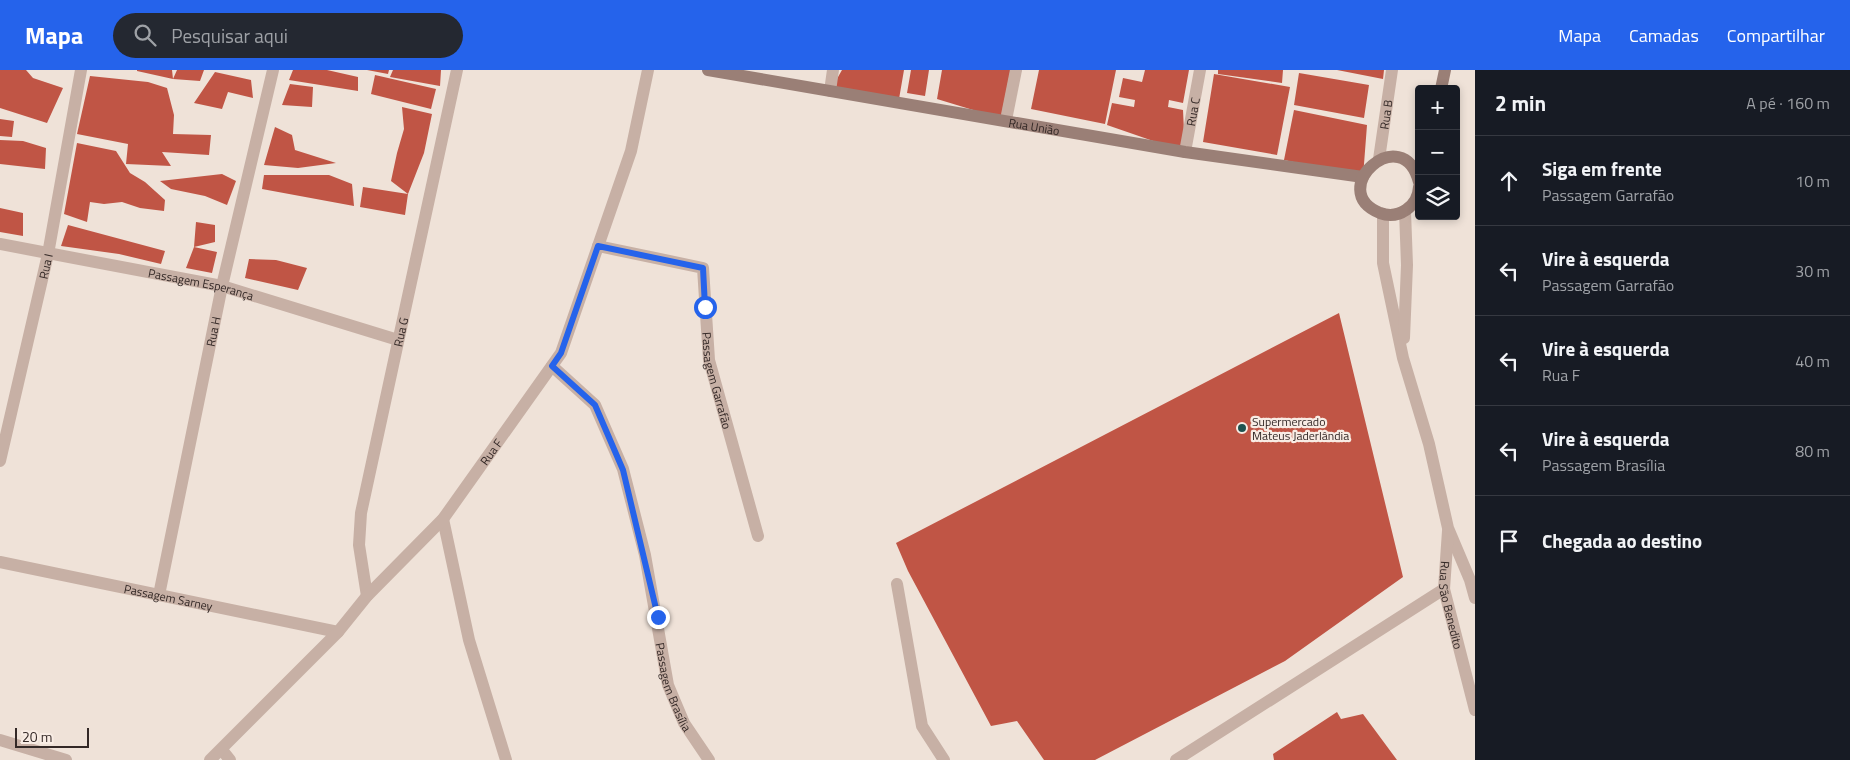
<!DOCTYPE html>
<html lang="pt">
<meta charset="utf-8">
<style>
:root{--surface:#171b24;--page:#242831;--text:#f1f3f6;--muted:#9ea1a6;--line:#363941;--accent:#2563eb}
body{margin:0;font-family:"Titillium Web",sans-serif;background:var(--page);color:var(--text)}
.controls{position:absolute;right:15px;top:15px;display:grid;overflow:hidden;border-radius:5px;box-shadow:0 2px 8px #0003}
.controls button{width:45px;height:45px;display:grid;place-items:center;padding:0;border:0;border-bottom:1px solid var(--line);background:var(--surface);color:var(--text);font:25px sans-serif}
.scale{position:absolute;left:15px;bottom:12px;width:74px;box-sizing:border-box;padding-left:5px;border:2px solid #332826;border-top:0;font-size:14px;line-height:18px;white-space:nowrap;color:#332826;-webkit-text-stroke:4px #f8ece4;paint-order:stroke}
.stop{position:absolute;width:15px;height:15px;margin:-11px;border:4px solid #2563eb;border-radius:50%;background:#fff}
.stop.end{background:#2563eb;border-color:#fff;box-shadow:0 1px 5px #0008}
.list{margin:0;padding:0;list-style:none}
h2{display:flex;justify-content:space-between;align-items:center;height:65px;margin:0;padding:0 20px;font-size:21px}
h2 small{font-size:16px;font-weight:400;color:var(--muted)}
.list li{display:grid;grid-template-columns:32px 1fr auto;gap:15px;align-items:center;box-sizing:border-box;height:90px;padding:0 20px;border-top:1px solid var(--line)}
.list b{display:block;font-size:19px;white-space:nowrap}
.list p{margin:0;font-size:16px;white-space:nowrap;color:var(--muted)}
.list em{font-size:16px;font-style:normal;color:var(--muted)}
.icon{flex:none;width:28px;height:28px;fill:none;stroke:currentColor;stroke-width:2;stroke-linecap:round;stroke-linejoin:round}
.map{position:relative;flex:none;width:1475px;height:690px;overflow:hidden}
header{display:flex;align-items:center;gap:30px;box-sizing:border-box;height:70px;padding:0 25px;background:var(--accent);color:#fff}
header strong{font-size:24px}
nav{display:flex;gap:28px;margin-inline-start:auto;font-size:18px}
.search{width:350px;height:45px;background:var(--page);display:flex;align-items:center;gap:12px;box-sizing:border-box;padding:0 18px;border-radius:28px;color:var(--muted);font-size:19px}
main{display:flex}
aside{flex:1;background:var(--surface)}
.map>svg:first-child{display:block}
.building{fill:#c05545}
.lines{fill:none;stroke-linecap:round;stroke-linejoin:round}
.minor{stroke:#c7b0a5;stroke-width:12}
.tertiary{stroke:#c7b0a5;stroke-width:12}
.secondary{stroke:#9a7f76;stroke-width:12}
.route{stroke:#2563eb;stroke-width:6}
.poi-dot{fill:#1e524f;stroke:#f8ece4;stroke-width:2}
.labels{text-anchor:middle;dominant-baseline:central;stroke-width:4.5;stroke-linejoin:round;paint-order:stroke}
.street-label{font-size:12px;fill:#332826;stroke:#f8ece4}
.poi-label{font-size:12px;fill:#332826;stroke:#f8ece4;text-anchor:start}
</style>
<header>
<strong>Mapa</strong>
<div class="search"><svg class="icon" aria-label="search" viewBox="0 0 24 24"><circle cx="10" cy="10" r="6"/><path d="M15 15l6 6"/></svg>Pesquisar aqui</div>
<nav><a>Mapa</a><a>Camadas</a><a>Compartilhar</a></nav>
</header>
<main>
<div class="map">
<svg width="1475" height="690" viewBox="0 0 1475 690">
<rect width="100%" height="100%" fill="#efe2d8"/>
<!-- building -->
<path class="building" d="M0,0H26L33,8L63,18L47,53L0,38Z
M137,0H172L173,9L137,1Z
M177,0H204L200,11L173,9Z
M293,0H327L358,7V21L289,10Z
M367,0H389L388,4Z
M393,0H441L440,16L390,7Z
M842,0H904L899,29L830,21Z
M911,0H929L925,26L907,23Z
M942,0H1012L1006,50L937,29Z
M1039,0H1116L1105,54L1031,39Z
M1145,0H1189L1183,33L1169,30L1168,37L1183,40L1185,82L1107,55L1112,33L1134,37L1135,30L1119,27L1123,8L1142,12Z
M1218,0H1283L1282,13L1218,4Z
M1337,0H1384L1383,9Z
M215,2L251,10L253,28L228,22L222,39L194,33Z
M1299,3L1369,15L1364,48L1294,35Z
M1214,4L1290,17L1277,85L1203,72Z
M375,5L436,19L431,39L371,24Z
M90,6L148,12L167,18L174,45L173,64L211,65L209,85L162,82L171,96L126,94L128,74L77,64Z
M290,14L313,17L312,37L282,35Z
M402,37L432,44L424,83L408,124L405,145L360,137L363,117L408,124L391,111L397,83L404,59Z
M1294,40L1367,55L1363,107L1284,90Z
M0,49L14,51L12,67L0,66Z
M275,57L292,65L295,80L336,93L298,98L264,95Z
M0,70L23,71L46,78L45,99L0,94Z
M77,73L116,81L130,103L145,112L165,130L164,141L140,138L122,132L104,134L90,132L87,152L64,144Z
M222,104L236,111L227,135L205,126L171,119L160,111Z
M264,105H329L352,114L354,136L262,119Z
M0,138L23,143V166L0,162Z
M196,152L215,155V172L194,177Z
M68,155L165,181L161,194L119,184L61,176Z
M194,177L217,182L212,203L186,198Z
M249,189L276,190L307,198L298,220L245,208Z
M1339,243L1403,507L1285,591L1095,690H1044L1017,651L991,656L908,501L896,473Z
M1337,642L1341,649L1363,644L1397,690H1274L1273,684Z"/>
<g class="lines">
<!-- minor -->
<g class="minor">
<path d="M830,21L833,0"/>
<path d="M1006,50L1016,0"/>
<path id="s1" d="M1185,82L1200,0"/>
<path id="s2" d="M1379,89L1392,0"/>
<path id="s3" d="M0,174L222,216L398,270"/>
<path id="s4" d="M598,176L703,198L709,290L758,466"/>
<path id="s5" d="M552,296L595,335L623,399L645,485L668,615L684,653L709,690"/>
<path id="s6" d="M0,391L48,184L81,0"/>
<path d="M443,449L469,570L506,690"/>
<path id="s7" d="M0,492L338,562"/>
<path d="M897,514L922,656L944,690"/>
<path id="s8" d="M159,525L222,216L273,0"/>
<path id="s9" d="M367,526L359,475L361,443L457,0"/>
<path d="M0,670L66,690"/>
<path d="M222,680L230,690"/>
<path id="s10" d="M210,690L338,562L367,526L443,449L561,283L631,81L648,0"/>
<path d="M1176,690L1444,519"/>
</g>
<!-- tertiary -->
<g class="tertiary">
<path d="M1383,144V193L1403,288L1429,374L1448,458L1470,510L1475,528"/>
<path d="M1404,268L1407,195L1405,141"/>
<path id="s11" d="M1448,461L1444,519L1475,640"/>
</g>
<!-- secondary -->
<g class="secondary">
<path id="s12" d="M708,0L1185,82L1363,107"/>
<path d="M1441,19L1445,0"/>
<path d="M1419,112C1403,49 1324,120 1380,143C1399,150 1418,136 1419,117"/>
</g>
</g>
<g class="lines">
<!-- route -->
<path class="route" d="M658,547L623,400L595,335L552,296L561,283L598,176L703,198L705,237"/>
</g>
<!-- markers -->
<circle class="poi-dot" cx="1242" cy="358" r="5"/>
<g class="labels">
<!-- street labels -->
<g class="street-label">
<text stroke="none"><textPath href="#s1" startOffset="41">Rua C</textPath></text>
<text stroke="none"><textPath href="#s2" startOffset="45">Rua B</textPath></text>
<text stroke="none"><textPath href="#s12" startOffset="331">Rua União</textPath></text>
<text stroke="none"><textPath href="#s6" startOffset="200">Rua I</textPath></text>
<text stroke="none"><textPath href="#s3" startOffset="205">Passagem Esperança</textPath></text>
<text stroke="none"><textPath href="#s8" startOffset="269">Rua H</textPath></text>
<text stroke="none"><textPath href="#s9" startOffset="269">Rua G</textPath></text>
<text stroke="none"><textPath href="#s4" startOffset="221">Passagem Garrafão</textPath></text>
<text stroke="none"><textPath href="#s10" startOffset="418">Rua F</textPath></text>
<text stroke="none"><textPath href="#s7" startOffset="172">Passagem Sarney</textPath></text>
<text stroke="none"><textPath href="#s11" startOffset="75">Rua São Benedito</textPath></text>
<text stroke="none"><textPath href="#s5" startOffset="352">Passagem Brasília</textPath></text>
</g>
<!-- poi labels -->
<g class="poi-label">
<text x="1252" y="351">Supermercado<tspan x="1252" dy="14">Mateus Jaderlândia</tspan></text>
</g>
</g>
</svg>
<div class="controls">
<button>+</button>
<button>−</button>
<button><svg class="icon" aria-label="layers" viewBox="0 0 24 24"><path d="M12 4l9 5-9 5-9-5zM3 14l9 5 9-5"/></svg></button>
</div>
<div class="scale">20 m</div>
<div class="stop" style="left:705px;top:237px"></div>
<div class="stop end" style="left:658px;top:547px"></div>
</div>
<aside>
<h2>2 min<small>A pé · 160 m</small></h2>
<ul class="list">
<li><svg class="icon" aria-label="ahead" viewBox="0 0 24 24"><path d="M12 20V5M6 11l6-6 6 6"/></svg><div><b>Siga em frente</b><p>Passagem Garrafão</p></div><em>10 m</em></li>
<li><svg class="icon" aria-label="left" viewBox="0 0 24 24"><path d="M17 20v-9H6M10 6l-5 5 5 5"/></svg><div><b>Vire à esquerda</b><p>Passagem Garrafão</p></div><em>30 m</em></li>
<li><svg class="icon" aria-label="left" viewBox="0 0 24 24"><path d="M17 20v-9H6M10 6l-5 5 5 5"/></svg><div><b>Vire à esquerda</b><p>Rua F</p></div><em>40 m</em></li>
<li><svg class="icon" aria-label="left" viewBox="0 0 24 24"><path d="M17 20v-9H6M10 6l-5 5 5 5"/></svg><div><b>Vire à esquerda</b><p>Passagem Brasília</p></div><em>80 m</em></li>
<li><svg class="icon" aria-label="arrive" viewBox="0 0 24 24"><path d="M6 21V4h12l-3 4 3 4H6"/></svg><div><b>Chegada ao destino</b></div></li>
</ul>
</aside>
</main>
